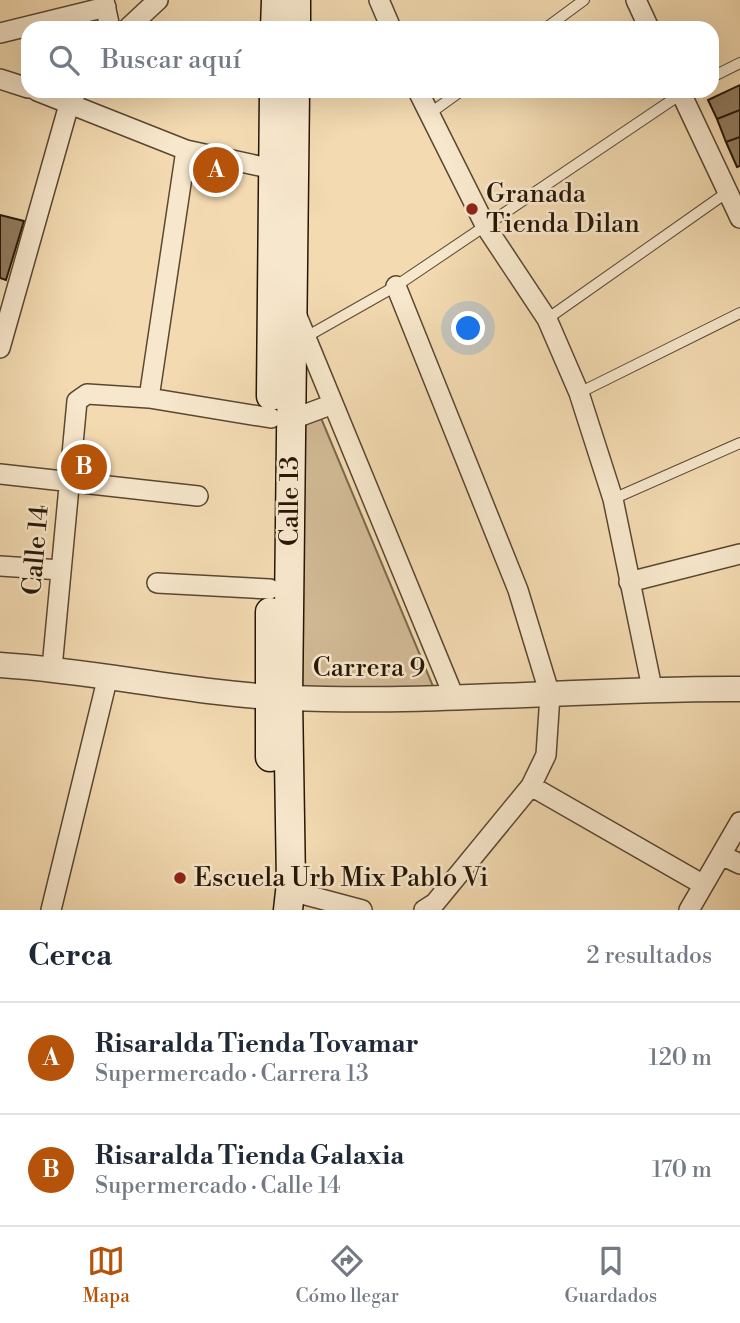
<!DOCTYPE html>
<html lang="es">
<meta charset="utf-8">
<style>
:root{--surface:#fff;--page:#f2f2f3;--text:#1f2937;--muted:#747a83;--line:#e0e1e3;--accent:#b45309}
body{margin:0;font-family:"Libre Bodoni",serif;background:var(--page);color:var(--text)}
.you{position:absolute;left:469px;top:329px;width:24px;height:24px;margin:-18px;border:5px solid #fff;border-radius:50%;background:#1a73e8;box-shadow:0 0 0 10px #1a73e833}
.badge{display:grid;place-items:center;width:46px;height:46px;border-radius:50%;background:var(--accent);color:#fff;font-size:23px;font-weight:700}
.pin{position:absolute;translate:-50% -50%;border:4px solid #fff;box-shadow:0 2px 7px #0006}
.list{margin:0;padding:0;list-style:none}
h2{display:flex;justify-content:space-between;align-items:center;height:91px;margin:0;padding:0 28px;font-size:30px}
h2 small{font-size:23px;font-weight:400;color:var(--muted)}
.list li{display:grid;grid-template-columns:46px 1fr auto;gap:21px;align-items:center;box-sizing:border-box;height:112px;padding:0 28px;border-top:2px solid var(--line)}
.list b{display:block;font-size:26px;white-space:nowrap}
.list p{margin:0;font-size:23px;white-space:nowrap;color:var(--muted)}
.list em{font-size:23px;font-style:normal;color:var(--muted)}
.icon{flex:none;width:38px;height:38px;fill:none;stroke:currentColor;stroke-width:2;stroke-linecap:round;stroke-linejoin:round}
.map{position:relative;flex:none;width:740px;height:910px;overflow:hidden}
.search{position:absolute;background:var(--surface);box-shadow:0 7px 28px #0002;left:21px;right:21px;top:21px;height:77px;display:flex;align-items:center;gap:18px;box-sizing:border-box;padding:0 24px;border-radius:21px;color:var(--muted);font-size:26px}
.sheet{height:315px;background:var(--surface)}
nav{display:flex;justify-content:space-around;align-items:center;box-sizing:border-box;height:98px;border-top:2px solid var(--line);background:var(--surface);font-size:19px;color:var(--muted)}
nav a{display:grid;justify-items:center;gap:4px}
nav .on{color:var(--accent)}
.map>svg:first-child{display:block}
.green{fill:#d0b994;stroke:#7b684d;stroke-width:2}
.building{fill:#917c5f;stroke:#261606;stroke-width:2}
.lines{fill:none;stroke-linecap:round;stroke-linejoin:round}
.service-casing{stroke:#594731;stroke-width:12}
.minor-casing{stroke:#594731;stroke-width:22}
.tertiary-casing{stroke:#594731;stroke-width:27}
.secondary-casing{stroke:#261606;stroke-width:31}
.service{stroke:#f7e7cc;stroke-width:10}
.minor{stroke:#f7e7cc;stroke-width:19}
.tertiary{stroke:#f7e7cc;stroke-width:24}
.secondary{stroke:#f7e7cc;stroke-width:28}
.poi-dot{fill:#8f2418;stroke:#f7e7cc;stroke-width:2.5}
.labels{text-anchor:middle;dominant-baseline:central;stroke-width:5;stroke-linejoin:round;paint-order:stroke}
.poi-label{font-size:26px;fill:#261606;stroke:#f7e7cc;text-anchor:start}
.street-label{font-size:26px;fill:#261606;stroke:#f7e7cc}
</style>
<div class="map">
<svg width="740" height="910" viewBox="0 0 740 910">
<rect width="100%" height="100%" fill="#f3dab1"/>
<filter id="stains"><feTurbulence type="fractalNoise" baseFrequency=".00286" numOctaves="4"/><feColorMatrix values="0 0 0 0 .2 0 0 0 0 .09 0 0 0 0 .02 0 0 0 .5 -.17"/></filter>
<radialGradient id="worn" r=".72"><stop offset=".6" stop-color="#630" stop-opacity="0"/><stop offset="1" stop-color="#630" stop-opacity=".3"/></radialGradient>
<!-- green -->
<path class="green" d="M321,418L435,691L290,690L297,421Z"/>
<!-- building -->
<path class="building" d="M740,85V110L717,119L708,100Z
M740,110V137L726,142L717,119Z
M740,137V166L737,167L726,142Z
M0,215L24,221L6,280L0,278Z"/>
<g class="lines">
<!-- service casing -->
<g class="service-casing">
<path id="service" d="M546,28L584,0
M712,77L740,63
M429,114L461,91
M547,319L729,191
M306,337L396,286L684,92
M579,393L740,313
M613,499L740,443"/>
</g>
<!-- minor casing -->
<g class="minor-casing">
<path id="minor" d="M104,0L110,28
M379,0L391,28
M636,0L649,28
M128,28L158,0
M0,33L106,7
M0,79L28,88
M37,91L186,150L273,169
M418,91L486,227L547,319L579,393L613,499L652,688
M680,91L740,218
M396,286L518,590L550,695L546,755L531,786
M297,316L454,697
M0,348L70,101L77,91
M149,398L186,150
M290,420L333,404
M0,474L198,496
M0,566L61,570
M629,582L740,554
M157,583L270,589
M52,668L77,401L87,394L149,398L271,418
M721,855L740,864
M291,891L362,910
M51,910L108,676
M424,910L435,903L531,786L702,884
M689,910L740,822"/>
</g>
<!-- tertiary casing -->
<g class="tertiary-casing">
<path id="tertiary" d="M0,665C97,671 193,694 290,698C440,704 590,688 740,689"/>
</g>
<!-- secondary casing -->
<g class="secondary-casing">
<path id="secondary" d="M275,28L276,0
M296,28V0
M271,396L274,91
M270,612V757
M288,910L291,883L288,698L295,91"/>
</g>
<!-- service -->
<use href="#service" class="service"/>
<!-- minor -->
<use href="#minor" class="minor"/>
<!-- tertiary -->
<use href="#tertiary" class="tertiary"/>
<!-- secondary -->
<use href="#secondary" class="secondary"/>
</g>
<!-- markers -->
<g class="poi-dot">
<circle cx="472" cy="209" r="7"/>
<circle cx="180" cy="878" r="7"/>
</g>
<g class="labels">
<!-- poi labels -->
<g class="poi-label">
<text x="486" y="194">Granada<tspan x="486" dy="30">Tienda Dilan</tspan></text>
<text x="194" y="878">Escuela Urb Mix Pablo Vi</text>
</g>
<!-- street labels -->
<g class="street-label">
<text transform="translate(290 501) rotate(-90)">Calle 13</text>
<text transform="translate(36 550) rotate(-85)">Calle 14</text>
<text x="369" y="668">Carrera 9</text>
</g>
</g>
<rect width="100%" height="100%" filter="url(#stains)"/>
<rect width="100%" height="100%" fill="url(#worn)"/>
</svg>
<div class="you"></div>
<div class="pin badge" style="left:216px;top:170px">A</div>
<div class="pin badge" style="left:84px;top:467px">B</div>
<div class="search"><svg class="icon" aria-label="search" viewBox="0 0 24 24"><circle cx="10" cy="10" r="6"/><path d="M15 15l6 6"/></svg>Buscar aquí</div>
</div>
<section class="sheet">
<h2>Cerca<small>2 resultados</small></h2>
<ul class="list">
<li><span class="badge">A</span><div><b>Risaralda Tienda Tovamar</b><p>Supermercado · Carrera 13</p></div><em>120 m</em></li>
<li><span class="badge">B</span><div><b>Risaralda Tienda Galaxia</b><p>Supermercado · Calle 14</p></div><em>170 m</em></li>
</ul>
</section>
<nav>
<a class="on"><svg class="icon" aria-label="map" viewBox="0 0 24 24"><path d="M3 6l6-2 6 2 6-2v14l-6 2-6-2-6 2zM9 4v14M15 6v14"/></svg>Mapa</a>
<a><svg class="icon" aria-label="directions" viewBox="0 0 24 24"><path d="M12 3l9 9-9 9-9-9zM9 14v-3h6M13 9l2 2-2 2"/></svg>Cómo llegar</a>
<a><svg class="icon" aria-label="saved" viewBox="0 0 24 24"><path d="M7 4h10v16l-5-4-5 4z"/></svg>Guardados</a>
</nav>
